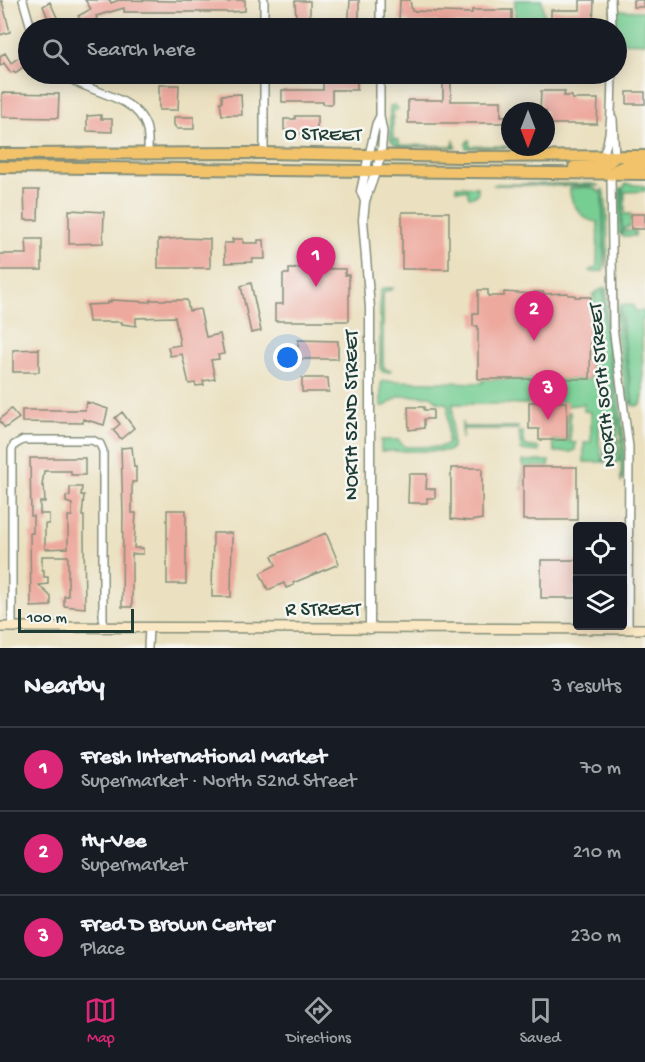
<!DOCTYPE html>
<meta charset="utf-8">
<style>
:root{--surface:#171b24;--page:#242831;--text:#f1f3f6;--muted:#9ea1a6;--line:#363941;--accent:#db2777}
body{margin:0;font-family:"Gochi Hand",sans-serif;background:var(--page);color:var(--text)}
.controls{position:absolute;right:18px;bottom:18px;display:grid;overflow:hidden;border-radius:6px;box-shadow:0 3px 15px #0003}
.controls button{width:54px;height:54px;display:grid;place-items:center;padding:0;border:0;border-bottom:2px solid var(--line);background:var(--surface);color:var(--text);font:30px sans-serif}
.compass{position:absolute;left:501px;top:102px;width:54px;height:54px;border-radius:50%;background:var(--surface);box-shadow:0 3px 15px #0003;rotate:180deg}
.scale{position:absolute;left:18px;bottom:15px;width:116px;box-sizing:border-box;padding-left:6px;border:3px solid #1f3d34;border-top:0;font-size:16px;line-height:21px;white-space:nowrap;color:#1f3d34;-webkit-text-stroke:4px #f6f6f2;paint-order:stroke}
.you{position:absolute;left:288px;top:358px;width:21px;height:21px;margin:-15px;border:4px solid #fff;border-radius:50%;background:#1a73e8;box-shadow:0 0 0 9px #1a73e833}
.badge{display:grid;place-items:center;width:39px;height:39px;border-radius:50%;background:var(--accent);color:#fff;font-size:20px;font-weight:700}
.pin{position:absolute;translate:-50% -50px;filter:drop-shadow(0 2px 3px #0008)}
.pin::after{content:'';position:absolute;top:32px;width:21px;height:18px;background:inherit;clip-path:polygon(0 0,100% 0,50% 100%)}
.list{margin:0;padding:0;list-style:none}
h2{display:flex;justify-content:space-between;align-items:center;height:78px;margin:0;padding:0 24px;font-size:26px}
h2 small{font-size:20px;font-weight:400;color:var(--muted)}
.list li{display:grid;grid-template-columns:39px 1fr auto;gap:18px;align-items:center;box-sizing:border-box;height:84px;padding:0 24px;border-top:2px solid var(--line)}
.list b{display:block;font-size:22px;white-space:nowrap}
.list p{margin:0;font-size:20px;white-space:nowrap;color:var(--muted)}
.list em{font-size:20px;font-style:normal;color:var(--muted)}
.icon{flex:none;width:33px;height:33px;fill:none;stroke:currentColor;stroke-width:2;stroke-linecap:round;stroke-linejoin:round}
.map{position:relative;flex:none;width:645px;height:648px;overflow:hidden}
.search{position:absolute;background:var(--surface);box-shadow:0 3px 15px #0003;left:18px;right:18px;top:18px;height:66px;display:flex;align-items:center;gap:15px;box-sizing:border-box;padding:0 21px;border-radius:33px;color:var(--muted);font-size:22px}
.sheet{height:330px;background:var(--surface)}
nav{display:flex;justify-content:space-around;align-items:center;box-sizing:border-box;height:84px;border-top:2px solid var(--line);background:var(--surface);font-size:16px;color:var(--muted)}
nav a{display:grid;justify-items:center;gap:3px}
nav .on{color:var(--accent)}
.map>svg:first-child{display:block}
.green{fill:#77ce93;stroke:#4b8664;stroke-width:1.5;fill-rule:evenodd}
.building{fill:#eda99e}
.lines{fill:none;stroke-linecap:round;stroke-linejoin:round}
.minor-casing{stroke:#858f7a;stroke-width:10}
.tertiary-casing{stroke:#858f7a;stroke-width:11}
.secondary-casing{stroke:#858f7a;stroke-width:12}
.primary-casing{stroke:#858f7a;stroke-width:14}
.minor{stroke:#fff;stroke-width:7}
.tertiary{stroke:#fff;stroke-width:8}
.secondary{stroke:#fae7c3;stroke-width:9}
.primary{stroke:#f2c36a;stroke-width:10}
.labels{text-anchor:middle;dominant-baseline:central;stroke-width:5;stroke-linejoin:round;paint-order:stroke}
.street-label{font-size:20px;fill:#1f3d34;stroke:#f6f6f2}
</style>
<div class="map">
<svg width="645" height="648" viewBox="0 0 645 648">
<rect width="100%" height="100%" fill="#f6f6f2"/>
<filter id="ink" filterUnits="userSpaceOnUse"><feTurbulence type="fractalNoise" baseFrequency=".0167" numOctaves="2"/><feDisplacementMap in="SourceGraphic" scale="12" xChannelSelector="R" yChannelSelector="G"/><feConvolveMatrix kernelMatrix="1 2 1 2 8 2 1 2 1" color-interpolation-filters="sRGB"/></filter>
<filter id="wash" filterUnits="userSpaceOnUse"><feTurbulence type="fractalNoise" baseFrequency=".008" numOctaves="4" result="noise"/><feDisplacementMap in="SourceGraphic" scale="24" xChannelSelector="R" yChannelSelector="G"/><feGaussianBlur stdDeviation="1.35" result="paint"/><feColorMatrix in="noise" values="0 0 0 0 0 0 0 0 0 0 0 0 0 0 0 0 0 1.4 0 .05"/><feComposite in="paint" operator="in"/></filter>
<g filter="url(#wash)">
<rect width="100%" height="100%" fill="#ebe1c1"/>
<!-- green -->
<path class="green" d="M515,0H542L546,28H515Z
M612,10L645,11V43L617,42L616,28H612Z
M394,105L398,109L393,111V139L399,140V145L453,146L454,141L456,147H398L390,139V106Z
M469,140L470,146L537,147L466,148V143Z
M498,184H592L600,186L493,185Z
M626,184L645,186V191L625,192V211L622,212L623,188Z
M456,186L477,187L478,192L475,196L469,197L467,190H456Z
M570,188C581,188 595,184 602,195L604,242L603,271L592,272L590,270L596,268L597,264L598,222C584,222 569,204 570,188Z
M622,188L621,235L616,230L619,189Z
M603,189C608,200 609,256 606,268L603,198L601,191Z
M622,214H631V227L624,228V231H635V236H622Z
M605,287L607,289C608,305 607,320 609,336C613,367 633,459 621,483V436L605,328Z
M384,288H393L391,290L385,291L383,294V364L385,369L391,370L390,372H383L380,368V291Z
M603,288L604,332L617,423L619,461L612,465L605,462H584V443L591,442V412L584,411V404L567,406V402H530L529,404H453L452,447L449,451H381V440H398L405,447H440L448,444V404L438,402L431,396H400L385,406H381V382L384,381L483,383V379H590L591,356H594V296L592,295ZM599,420L607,421V444L604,447V461L602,460L599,442Z
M620,305H633L635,311H645V319L642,320L643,396L641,405L634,406L633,403Z
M618,307L632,403L631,405L628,401C625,382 612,323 618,307Z
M567,412H570V442L576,443L575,450L571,452H555L552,440H567Z
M462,421L463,427H518V429H463L462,439Z
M519,432H523V441L526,446L539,448V452L521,450Z
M523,461H549V467H523L522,490Z"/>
<g id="blocks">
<!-- building -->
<path class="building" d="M85,0H110L111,3L119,0L230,2V0H245V11L230,12H124V8L96,16L97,18L91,23L83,28H73L82,21L78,16L91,9Z
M350,0H359V18L360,22H365V28H348Z
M400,0H410L412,11L472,13V10H512V21H502V24H493V21H480V24H438V22L409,24V21H399Z
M580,0H594L593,25L562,24V22H551V10H580Z
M633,0H643V7H633Z
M0,1H2L10,32L0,35Z
M295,1H310V20H296Z
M50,2L60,24L65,28H52L43,6Z
M283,19H293V28H283Z
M5,53L11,63L21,56L27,64L15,73L14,71L11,73L4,63L0,66V56Z
M443,74H451V101H501V116H510V126H504V123H408V100H443Z
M323,80H357V90H332V104H323V102H282V90H323Z
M159,85H179L178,110H159Z
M541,91H565L564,96H572V99H598L597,124H546V111H540Z
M627,92H645V104H627Z
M2,93L59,94L58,118L2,117Z
M241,94L242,115H222L220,102H222V95Z
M101,115V119H112V132L87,131V116Z
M295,116H317V135L295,134V130H284V119H295Z
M174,117H194V129H177L174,125Z
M24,190H39L38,220H25Z
M69,210L104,212L103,243L69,244Z
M402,212H449V269H402Z
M631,214H645V229H631Z
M182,238L210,239V268H158V240Z
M26,239H42V270H0V254H27Z
M232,239H243V243H258V240H264L265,259H252V262L225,263L224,243H233Z
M295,268L345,269V275H349V321H275V304H283V274H289V269H295Z
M251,283L261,331L251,333L241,286Z
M478,290H488V296H504V292L534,294V292H543V294L568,293V295H575V297H591L590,379H478V326H473V313H478Z
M111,300L150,302V300H187L189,311L200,309L206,337L220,334L224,354L218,355L219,359L211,360L215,379L203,381L204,385L196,386L195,383L189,384L182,354L170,356L168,347L180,345L175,317L136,318V326L122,324V322H89L87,305L107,304V302H111Z
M298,340L338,341V359H298Z
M39,349V372H13V350Z
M302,378H328L329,392H302Z
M87,402L108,409L104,425L83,419V423L22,422V410H85Z
M529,402H567V440H539V429H529Z
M408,407H424V410H433V419H424V428L409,430Z
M11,409L19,418L5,428L0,422V419Z
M122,412L134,428L121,439L113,430L120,424L115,418Z
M132,447L134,467H136V482H132V513H136L134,548H143V554H132V607H122L123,514L121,448Z
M30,458H85V475H71V471H44L42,486H44L45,502H40V514H49V524H45V549L68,548V516H72V504L66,502V496H70V487H82L81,495H84L82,516H84V536L85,608L64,606V596H68V556H42V570H44V577H48V584L39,585L51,597V606L31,607L30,533H33V516H31Z
M523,467H577V520H523Z
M451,468H482V519L470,521L451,519Z
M409,474H427L426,489H435V498H427V503H408Z
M167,510H186V584H167Z
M213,533H232L231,597H212Z
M326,533L339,564L293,583L294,585L286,588L284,583L268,590L260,573L276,565L272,556Z
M541,560H578V598H541Z"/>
</g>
</g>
<g filter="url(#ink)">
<use href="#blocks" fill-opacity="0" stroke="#858f7a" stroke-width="1.5"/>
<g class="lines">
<!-- minor casing -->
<g class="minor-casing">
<path id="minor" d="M23,0L31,28
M264,0V28
M380,0V28
M611,0L612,28
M64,74C87,94 135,94 146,126C149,135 148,145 148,154
M380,74V116L383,132L381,156
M613,119L615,157
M264,153V74
M369,155L376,124L380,116
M602,157C613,137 611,97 612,74
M611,175L613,327L629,447L628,629
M12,627V450L14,445L23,440H92L100,444L103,451V628
M148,648L149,628"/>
</g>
<!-- tertiary casing -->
<g class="tertiary-casing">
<path id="tertiary" d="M365,201L361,191L369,155
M370,629V308L363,220L365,201L381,156"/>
</g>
<!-- secondary casing -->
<g class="secondary-casing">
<path id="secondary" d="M0,627L645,629"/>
</g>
<!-- primary casing -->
<g class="primary-casing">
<path id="primary" d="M0,154L264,153L461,157L645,156
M0,167L645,174
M574,167L605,166L615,157
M611,175C619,164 632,165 645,164"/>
</g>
<!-- minor -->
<use href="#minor" class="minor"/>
<!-- tertiary -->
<use href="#tertiary" class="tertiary"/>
<!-- secondary -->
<use href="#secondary" class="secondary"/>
<!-- primary -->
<use href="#primary" class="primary"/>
</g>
</g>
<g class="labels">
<!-- street labels -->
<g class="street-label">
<text transform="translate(323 136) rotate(1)">O STREET</text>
<text transform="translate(604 385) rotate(-95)">NORTH 50TH STREET</text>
<text transform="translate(353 415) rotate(-90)">NORTH 52ND STREET</text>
<text x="323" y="611">R STREET</text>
</g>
</g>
</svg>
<div class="controls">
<button><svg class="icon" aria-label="locate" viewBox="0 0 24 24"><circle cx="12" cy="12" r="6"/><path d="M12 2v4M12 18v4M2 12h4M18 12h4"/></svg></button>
<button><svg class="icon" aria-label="layers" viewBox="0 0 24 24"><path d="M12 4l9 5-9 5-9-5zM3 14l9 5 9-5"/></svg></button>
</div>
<svg class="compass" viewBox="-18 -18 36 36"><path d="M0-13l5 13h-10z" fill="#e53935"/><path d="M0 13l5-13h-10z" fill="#9ea1a6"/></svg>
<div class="scale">100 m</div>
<div class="you"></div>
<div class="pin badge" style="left:316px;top:287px">1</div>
<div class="pin badge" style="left:534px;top:341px">2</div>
<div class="pin badge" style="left:548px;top:420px">3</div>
<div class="search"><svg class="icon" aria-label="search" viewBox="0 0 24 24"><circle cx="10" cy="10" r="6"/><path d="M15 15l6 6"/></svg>Search here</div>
</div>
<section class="sheet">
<h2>Nearby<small>3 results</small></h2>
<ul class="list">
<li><span class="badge">1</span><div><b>Fresh International Market</b><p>Supermarket · North 52nd Street</p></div><em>70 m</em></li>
<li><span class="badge">2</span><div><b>Hy-Vee</b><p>Supermarket</p></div><em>210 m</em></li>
<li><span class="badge">3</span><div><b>Fred D Brown Center</b><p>Place</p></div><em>230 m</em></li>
</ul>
</section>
<nav>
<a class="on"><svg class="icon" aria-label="map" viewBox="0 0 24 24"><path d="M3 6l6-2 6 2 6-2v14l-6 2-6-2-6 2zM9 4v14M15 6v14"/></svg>Map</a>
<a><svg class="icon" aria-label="directions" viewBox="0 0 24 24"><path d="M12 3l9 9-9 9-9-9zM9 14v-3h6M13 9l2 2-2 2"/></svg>Directions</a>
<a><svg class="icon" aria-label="saved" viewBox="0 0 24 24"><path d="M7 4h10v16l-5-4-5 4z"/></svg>Saved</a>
</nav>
